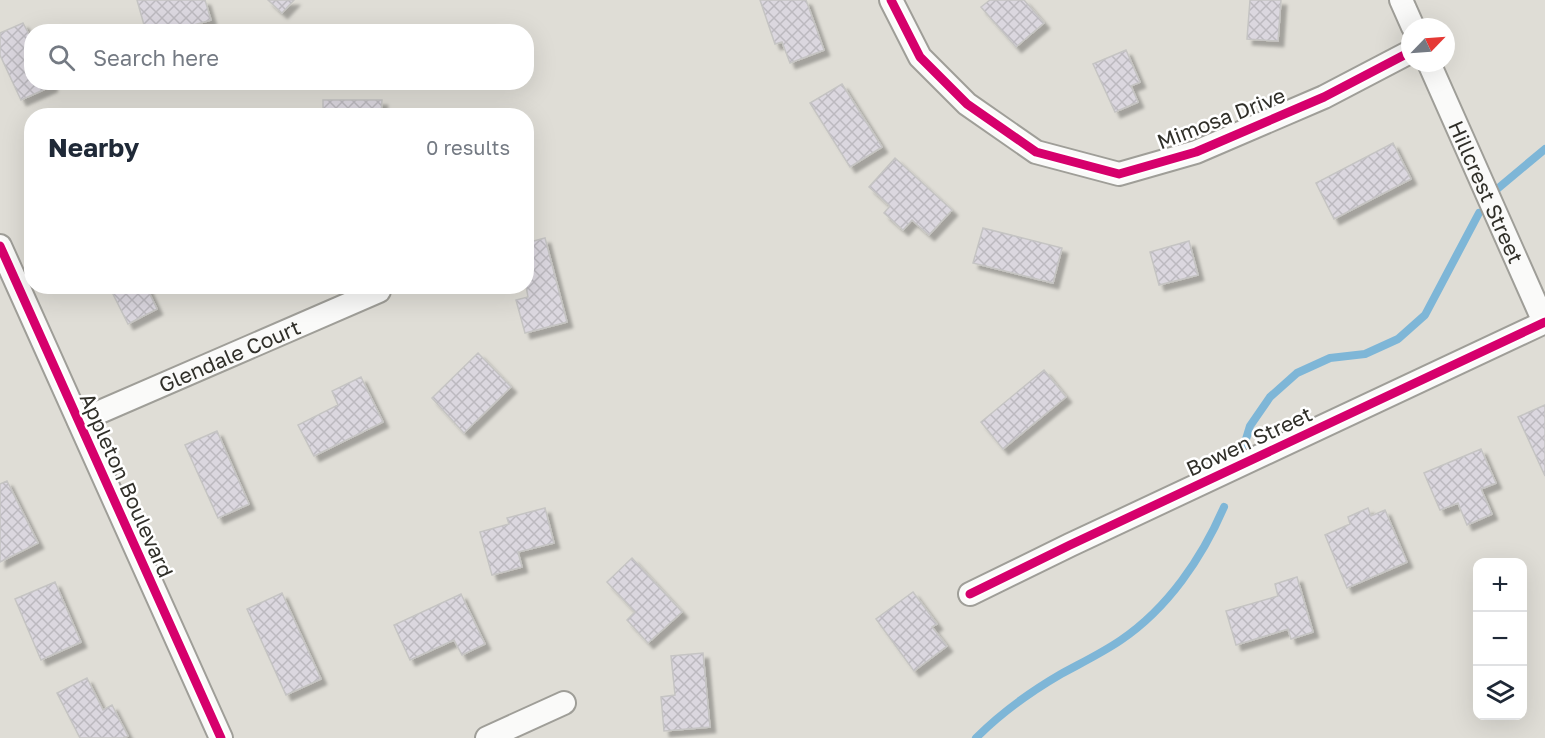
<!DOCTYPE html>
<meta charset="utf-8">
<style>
:root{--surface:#fff;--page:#f6f6f7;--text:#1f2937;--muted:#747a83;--line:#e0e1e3}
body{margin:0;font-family:"Golos Text",sans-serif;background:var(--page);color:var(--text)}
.controls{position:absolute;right:18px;bottom:18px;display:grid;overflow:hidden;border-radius:12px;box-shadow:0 6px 24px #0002}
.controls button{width:54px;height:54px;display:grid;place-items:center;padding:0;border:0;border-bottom:2px solid var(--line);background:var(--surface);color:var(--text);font:30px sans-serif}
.compass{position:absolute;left:1401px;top:18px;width:54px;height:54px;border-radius:50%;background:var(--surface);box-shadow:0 6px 24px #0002;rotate:65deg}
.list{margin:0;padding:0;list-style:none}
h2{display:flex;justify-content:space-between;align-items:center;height:78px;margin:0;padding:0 24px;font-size:26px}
h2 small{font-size:20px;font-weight:400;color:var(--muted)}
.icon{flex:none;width:33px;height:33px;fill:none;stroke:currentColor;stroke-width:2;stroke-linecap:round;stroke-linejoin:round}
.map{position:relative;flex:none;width:1545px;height:738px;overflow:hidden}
.search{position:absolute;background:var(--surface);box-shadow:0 6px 24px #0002;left:24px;top:24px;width:510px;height:66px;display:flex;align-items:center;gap:15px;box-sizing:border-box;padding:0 21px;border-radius:24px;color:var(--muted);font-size:22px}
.panel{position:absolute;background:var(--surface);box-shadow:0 6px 24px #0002;left:24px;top:108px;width:510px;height:186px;border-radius:24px}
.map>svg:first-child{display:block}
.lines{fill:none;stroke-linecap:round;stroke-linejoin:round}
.stream{stroke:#7eb6d7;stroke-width:8}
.building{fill:url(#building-cross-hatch);stroke:#c5c4c3;stroke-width:1.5;filter:url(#shadow)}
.street-casing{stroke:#9f9e98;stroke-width:26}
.street{stroke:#fafaf9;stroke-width:22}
.cycleway-casing{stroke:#fff;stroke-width:13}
.cycleway{stroke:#d6006c;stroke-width:9}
.labels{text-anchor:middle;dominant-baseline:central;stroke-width:5;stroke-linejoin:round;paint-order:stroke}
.street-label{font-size:21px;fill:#302f29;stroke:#fff}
</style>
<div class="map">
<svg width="1545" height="738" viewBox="0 0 1545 738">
<defs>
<pattern id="building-cross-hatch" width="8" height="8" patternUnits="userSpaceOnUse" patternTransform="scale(1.5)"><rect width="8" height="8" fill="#dbd7df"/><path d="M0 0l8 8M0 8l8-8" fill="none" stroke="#bcb9bf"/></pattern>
<filter id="shadow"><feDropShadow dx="5.5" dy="5.5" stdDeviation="1.5" flood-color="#0004"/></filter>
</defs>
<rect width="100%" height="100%" fill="#dfddd6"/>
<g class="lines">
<!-- stream -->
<path class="stream" d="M1496,190L1545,149
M1243,449L1250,426L1270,397L1297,373L1330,358L1365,354L1398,339L1425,315L1479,213
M976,738C1001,713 1030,692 1061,674C1081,663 1102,653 1121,640C1168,608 1202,558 1224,507"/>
</g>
<!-- building -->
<path class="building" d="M137,0H205L211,20L170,32H146Z
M268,0H294L282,13Z
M760,0H806L824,50L790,63L782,42L775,44Z
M990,0H1024L1044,23L1016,47L981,7Z
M1250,0H1281L1278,41L1247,39Z
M23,23L32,40V82H51L52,86L21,100L0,55V33Z
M1126,50L1140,82L1131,86L1138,102L1115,112L1093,64Z
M842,84L882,147L850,167L810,103Z
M323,100H382L381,116H323Z
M1393,143L1411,179L1334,219L1316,183Z
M895,158L952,210L929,235L912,220L903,230L884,213L890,206L869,187Z
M983,228L1062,248L1053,283L973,263Z
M545,238L567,322L525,333L516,300L528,297L526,286V243Z
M1189,241L1198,275L1159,285L1150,252Z
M109,286H146L157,309L128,324Z
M478,353L511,387L464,433L432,398Z
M1044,370L1066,397L1003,449L981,422Z
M361,377L383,422L314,456L298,425L338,405L332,391Z
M1545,405V476L1518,417Z
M217,431L249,504L218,518L185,445Z
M1481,449L1496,483L1481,489L1492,514L1467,525L1458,503L1440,510L1424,473Z
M7,481L38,543L0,562V484Z
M545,508L554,543L518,552L522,567L492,575L480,532L509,524L507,518Z
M1368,508L1371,516L1385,510L1407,562L1347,588L1325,535L1350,524L1348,517Z
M632,558L682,612L648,643L627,620L635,612L607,582Z
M1297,577L1313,632L1291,639L1288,629L1236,645L1226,611L1278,596L1275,584Z
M55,582L81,642L41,660L15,599Z
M913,592L937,624L932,627L947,646L914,671L876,619Z
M282,593L321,679L286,695L247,609Z
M461,594L485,644L462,655L454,640L410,660L394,625Z
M703,653L710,727L664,731L661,697L675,695L671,656Z
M87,678L103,710L112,705L128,736L123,738H80L57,693Z"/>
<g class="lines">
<!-- street casing -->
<g class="street-casing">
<g id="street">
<path d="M891,0L920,57L967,104L1036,152L1119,174L1196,152L1324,97L1410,52"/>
<path d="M1401,0L1413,27"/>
<path id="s1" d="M1429,63L1544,322"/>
<path d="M0,246L221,738"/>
<path id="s2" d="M79,421L379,291"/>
<path d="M970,594L1070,545L1545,322"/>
<path d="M487,738L564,703"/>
</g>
</g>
<!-- street -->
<use href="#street" class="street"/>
<!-- cycleway casing -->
<g class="cycleway-casing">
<path id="cycleway" d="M891,0L920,57L967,104L1036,152L1119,174L1196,152L1324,97L1410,52
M0,246L221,738
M970,594L1070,545L1545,322"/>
</g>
<!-- cycleway -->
<use href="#cycleway" class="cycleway"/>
</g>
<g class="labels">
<!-- street labels -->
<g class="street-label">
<text transform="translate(1221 118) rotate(-21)">Mimosa Drive</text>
<text stroke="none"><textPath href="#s1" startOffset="141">Hillcrest Street</textPath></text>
<text stroke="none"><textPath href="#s2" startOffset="164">Glendale Court</textPath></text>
<text transform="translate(1249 441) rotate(-25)">Bowen Street</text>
<text transform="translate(127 485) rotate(66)">Appleton Boulevard</text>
</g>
</g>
</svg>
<div class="controls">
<button>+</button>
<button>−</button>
<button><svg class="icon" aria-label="layers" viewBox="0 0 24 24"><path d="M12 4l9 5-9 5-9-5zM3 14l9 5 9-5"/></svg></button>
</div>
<svg class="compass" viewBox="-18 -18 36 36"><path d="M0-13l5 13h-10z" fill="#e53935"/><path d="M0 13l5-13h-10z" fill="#747a83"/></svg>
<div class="search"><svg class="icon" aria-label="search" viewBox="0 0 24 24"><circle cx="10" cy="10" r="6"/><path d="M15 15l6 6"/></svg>Search here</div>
<section class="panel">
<h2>Nearby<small>0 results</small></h2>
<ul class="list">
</ul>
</section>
</div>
